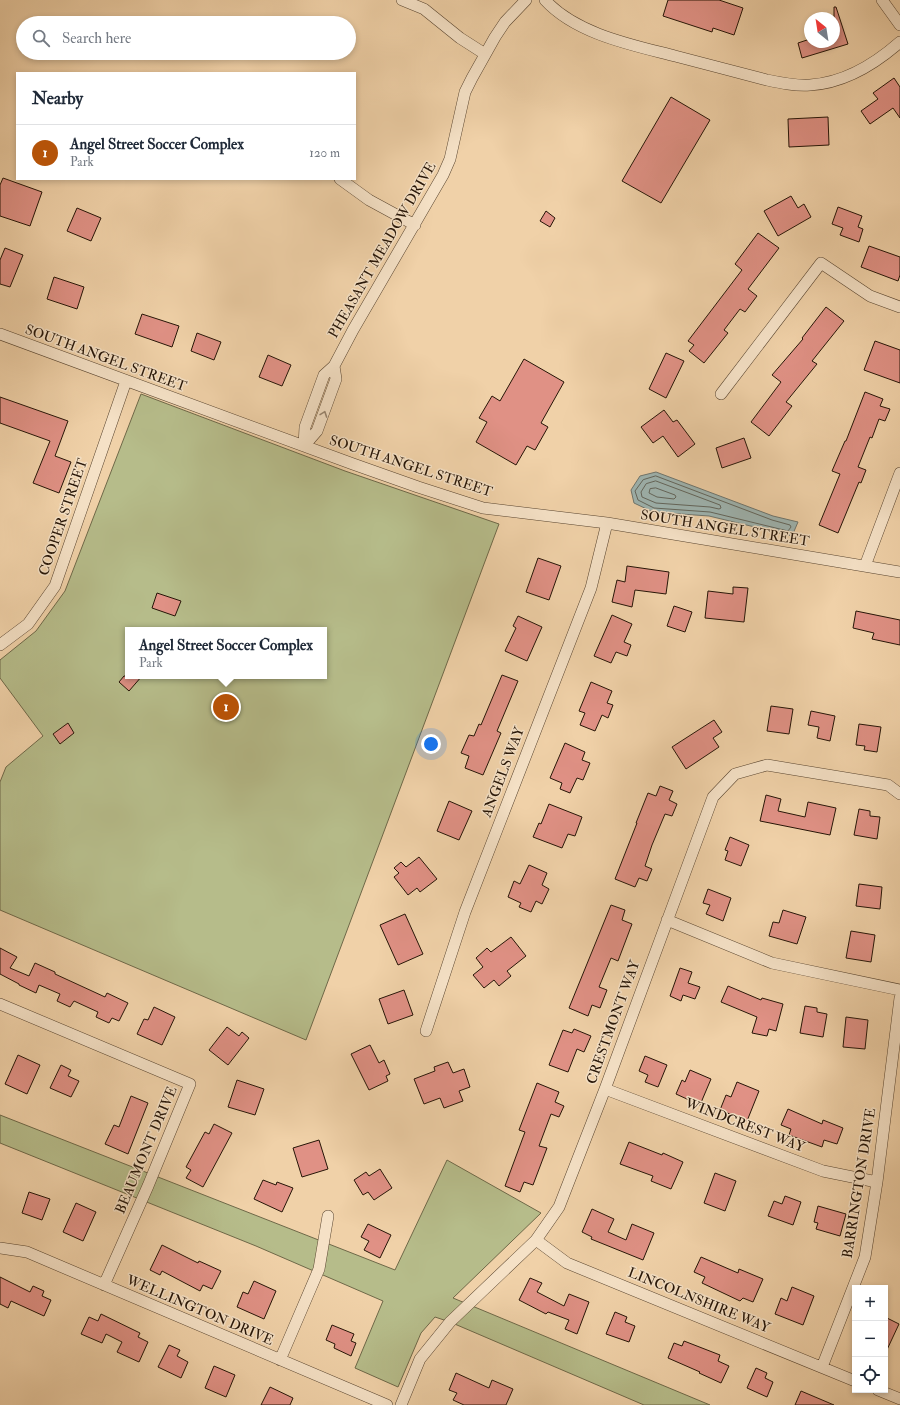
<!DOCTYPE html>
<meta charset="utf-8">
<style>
:root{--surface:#fff;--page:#f2f2f3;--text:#1f2937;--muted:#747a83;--line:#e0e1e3;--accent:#b45309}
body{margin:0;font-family:"IM FELL Double Pica",serif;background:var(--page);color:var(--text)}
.controls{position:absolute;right:12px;bottom:12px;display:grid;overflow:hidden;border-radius:0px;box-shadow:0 2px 6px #0003}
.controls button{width:36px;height:36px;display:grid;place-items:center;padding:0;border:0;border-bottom:1px solid var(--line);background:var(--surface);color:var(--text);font:20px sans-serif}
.compass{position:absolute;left:804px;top:12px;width:36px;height:36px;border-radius:50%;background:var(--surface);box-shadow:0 2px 6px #0003;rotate:330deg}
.you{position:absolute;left:431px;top:744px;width:14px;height:14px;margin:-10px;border:3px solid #fff;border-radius:50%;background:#1a73e8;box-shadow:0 0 0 6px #1a73e833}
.badge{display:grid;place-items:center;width:26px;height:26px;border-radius:50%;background:var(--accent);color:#fff;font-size:13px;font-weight:700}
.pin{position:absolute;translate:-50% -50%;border:2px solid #fff;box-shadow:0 1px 4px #0006}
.popup{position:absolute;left:125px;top:627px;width:202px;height:52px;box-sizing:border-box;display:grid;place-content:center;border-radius:0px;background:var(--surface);filter:drop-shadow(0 1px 3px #0005);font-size:13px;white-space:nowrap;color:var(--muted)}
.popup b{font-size:15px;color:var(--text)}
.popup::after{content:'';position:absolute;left:50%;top:100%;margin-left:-8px;border:8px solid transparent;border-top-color:var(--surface)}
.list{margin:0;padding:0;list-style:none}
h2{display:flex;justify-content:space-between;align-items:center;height:52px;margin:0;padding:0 16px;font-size:17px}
h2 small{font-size:13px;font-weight:400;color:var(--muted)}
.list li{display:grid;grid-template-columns:26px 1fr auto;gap:12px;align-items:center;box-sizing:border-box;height:56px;padding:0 16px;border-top:1px solid var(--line)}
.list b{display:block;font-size:15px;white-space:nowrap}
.list p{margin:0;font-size:13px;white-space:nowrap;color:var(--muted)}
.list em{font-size:13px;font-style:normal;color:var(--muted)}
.icon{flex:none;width:22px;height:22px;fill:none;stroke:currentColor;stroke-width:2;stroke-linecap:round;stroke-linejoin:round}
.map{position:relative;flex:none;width:900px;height:1405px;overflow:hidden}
.search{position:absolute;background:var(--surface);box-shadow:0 2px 6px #0003;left:16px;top:16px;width:340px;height:44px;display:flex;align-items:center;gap:10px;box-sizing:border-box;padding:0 14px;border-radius:22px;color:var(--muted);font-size:15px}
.panel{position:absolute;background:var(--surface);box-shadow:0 2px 6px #0003;left:16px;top:72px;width:340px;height:108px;border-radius:0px}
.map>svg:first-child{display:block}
.green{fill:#b6bc8a;stroke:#6e6848;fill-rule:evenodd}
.water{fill:#9eb5b2;stroke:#6e756e}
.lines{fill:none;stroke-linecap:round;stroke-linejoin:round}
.shore{stroke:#62655c;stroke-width:1}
.building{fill:#e09185;stroke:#261507}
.minor-casing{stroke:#58442f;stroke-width:12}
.minor{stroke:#f5e1c6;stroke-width:11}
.oneway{stroke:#988570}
.labels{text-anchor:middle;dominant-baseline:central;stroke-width:3;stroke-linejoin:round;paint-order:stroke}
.street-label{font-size:14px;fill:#261507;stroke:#f5e1c6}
</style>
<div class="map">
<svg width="900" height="1405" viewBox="0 0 900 1405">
<rect width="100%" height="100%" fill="#f0d1a8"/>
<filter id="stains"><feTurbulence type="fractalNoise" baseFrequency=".005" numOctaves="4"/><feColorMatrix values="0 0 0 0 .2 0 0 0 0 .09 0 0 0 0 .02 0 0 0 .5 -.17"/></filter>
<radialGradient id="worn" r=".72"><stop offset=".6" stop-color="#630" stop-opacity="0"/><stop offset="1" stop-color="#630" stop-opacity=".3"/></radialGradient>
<!-- green -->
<path class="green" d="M141,394L345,471L499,524L306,1040L0,910V782L6,767L43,736L0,678V660L36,631L65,591ZM128,630H324V676H128Z
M0,1115L395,1270L447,1160L541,1213L453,1298L710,1405H644L450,1322L435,1317L421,1333L398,1387L355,1368L383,1301L256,1246L0,1143Z"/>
<!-- water -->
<path class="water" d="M656,472L773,516L798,522L792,536L709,516L653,512L634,503L631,490L640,476Z"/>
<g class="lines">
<!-- shore -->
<path class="shore" d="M656,476L772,520L790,525L791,527L788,531L710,512L654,508L638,500L635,491L643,480Z
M656,481L720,505L721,508L719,509L710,507L656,503L642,497L641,492L646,484Z
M656,488L675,495L676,497L674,499L657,497L649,493L650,489Z"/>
</g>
<!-- building -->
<path class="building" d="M668,0H719L743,8L734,35L713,28L712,32L663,16Z
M834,7H836L848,44L802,58L798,43L810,39V42H834Z
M894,78L900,87V118L893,108L870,124L861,111L878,99L873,93Z
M671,97L710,120L661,203L622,181Z
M828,117L829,145L789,147L788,119Z
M3,178L42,192L30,226L0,216V185Z
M791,196L798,208L804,204L811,217L778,236L764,211Z
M838,207L862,216L858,227L863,229L859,242L840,235L843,228L832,224Z
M77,208L101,218L91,241L67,231Z
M546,211L555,218L550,227L540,221Z
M758,233L779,248L748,289L757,296L745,312L740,309L724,330L728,333L704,363L689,351L694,345L688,341L742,270L735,264Z
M869,246L900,257V275L898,281L861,267Z
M5,248L23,255L10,287L0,284V260Z
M54,277L84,287L77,309L47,299Z
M826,307L844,321L812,361L817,364L786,402L792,406L769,436L751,422L781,382L772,375L803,339L802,338Z
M142,314L179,326L172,347L135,334Z
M197,333L221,342L214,360L191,351Z
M875,341L900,350V383L864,370Z
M666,353L684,361L666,398L649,389Z
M268,355L291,365L282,386L259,377Z
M524,359L564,382L541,423L548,427L535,450L527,446L516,465L476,442L487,422L479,418L492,396L500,401Z
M865,392L883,399L880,406L890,409L885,421L879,419L872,438L870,437L858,467L866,470L861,483L859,482L838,533L819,525L840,474L832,471L845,441H846Z
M0,397L68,421L55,456L71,462L59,493L33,483L50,441L0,423Z
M664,410L673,422L677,420L695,444L678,457L663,436L653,443L641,427Z
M744,438L751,458L722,468L716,448Z
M538,558L561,566L549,600L526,592Z
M627,566L669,572L666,594L635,590L632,607L612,602L617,580L625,582Z
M733,587L748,588L744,622L705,618L708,591L733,594Z
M157,593L181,601L175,616L152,608Z
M674,606L692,612L685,632L667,626Z
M856,611L900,620V645L872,639L874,633L853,628Z
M612,615L632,624L624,642L631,645L627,656L616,652L611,663L594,656Z
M518,616L542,627L527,661L505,651L516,628L513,626Z
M502,675L518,681L497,731L501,733L483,775L465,768L469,756L461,753L469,735L474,736L479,724L481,725Z
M124,676H142L129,691L119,682Z
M591,682L612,691L607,703L613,705L608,718L602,715L595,731L580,725L585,713L579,711Z
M771,706L793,709L789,734L767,731Z
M811,711L835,716L830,741L817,738L819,727L808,725Z
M714,720L722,732L713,738L719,747L686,769L672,747Z
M68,723L74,733L60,744L53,734Z
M859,724L881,727L877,752L864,750L865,746L856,745Z
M565,743L585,752L582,760L590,763L583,780L577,778L570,793L560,789L562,783L550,778Z
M660,786L673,791L669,800L677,804L672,816L665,814L652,845L645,866L652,869L647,881L639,878L635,887L615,879L637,823H636L648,793L656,796Z
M766,795L781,799L778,811L805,817L808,802L836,808L830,835L760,821Z
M449,801L472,811L459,840L437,831Z
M549,804L582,817L575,836L568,834L562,848L533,837L539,823L541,824Z
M859,809L870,811V816L880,817L877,839L854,835Z
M730,837L749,845L741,866L725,860L728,851L725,850Z
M419,857L437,879L420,892L417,888L408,895L394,877L399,873L394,868L401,862L406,867Z
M529,865L547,873L542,885L549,889L542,904L536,901L531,912L519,907L521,903L508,897L514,881L520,884Z
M859,884L882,887L880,909L856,906Z
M708,889L731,898L723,921L706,914L710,905L703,903Z
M611,905L625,910L622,920L632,924L618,961L611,958L599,987L607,990L600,1008L592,1005L588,1016L569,1008Z
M783,910L806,917L797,944L769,936L773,922L779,923Z
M405,914L423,954L398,965L380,925Z
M851,931L875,935L871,962L846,958Z
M511,937L526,956L507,971L511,976L499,986L494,980L484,988L473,975L483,967L476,958L487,948L491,952Z
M0,948L17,957L10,968L29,976L35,963L55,972V974L105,997L107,993L128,1003L119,1021L112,1018L109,1023L96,1017L98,1012L74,1001L70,1007L57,1001L60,994L39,985L36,993L19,985V984L0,974Z
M680,968L692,972L688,983L700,987L695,999L683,995L681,1001L670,996Z
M728,986L761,1000L762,998L783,1004L776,1031L769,1029L767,1036L752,1033L757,1017L721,1002Z
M404,990L413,1015L388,1024L379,999Z
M805,1006L817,1008V1012L827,1014L823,1037L800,1033Z
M154,1007L175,1017L162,1045L137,1034L144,1019L148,1020Z
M846,1017L868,1020L865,1049L843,1047Z
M227,1027L239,1036L242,1032L249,1038L228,1065L209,1050Z
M574,1029L591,1036L584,1052L577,1049L568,1072L549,1065L563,1030L572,1033Z
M370,1045L379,1063L384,1060L390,1074L386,1076L388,1081L369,1090L351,1054Z
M18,1055L40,1065L27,1094L5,1084Z
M645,1056L667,1065L658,1087L645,1082L648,1075L639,1071Z
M448,1062L453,1073L464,1069L470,1087L459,1091L463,1101L444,1108L440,1098L424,1104L414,1079L435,1071L434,1067Z
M61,1065L71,1070L68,1076L79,1081L71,1097L50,1088Z
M690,1070L711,1079L700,1105L676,1094L682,1080L685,1082Z
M237,1080L264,1089L255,1115L228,1107Z
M737,1082L759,1091L747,1121L720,1110L726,1095L731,1097Z
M537,1083L559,1092L555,1102L564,1106L559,1117L551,1114L539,1146L547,1148L533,1185L524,1182L520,1192L505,1186L525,1132L519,1130Z
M131,1096L148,1103L128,1154L105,1144L114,1125L119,1127Z
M788,1109L822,1124L823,1120L843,1128L837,1144L824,1140L822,1147L789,1135L791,1129L781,1125Z
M214,1124L232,1133L203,1187L186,1178L191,1170L186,1167L205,1132L209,1134Z
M319,1140L328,1169L302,1177L293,1148Z
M629,1142L662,1155L663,1153L683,1162L671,1189L651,1181L653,1176L620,1164Z
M380,1169L392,1188L374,1200L368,1192L363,1195L354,1180L366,1172L369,1176Z
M715,1173L736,1181L725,1211L704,1203Z
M263,1180L276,1185L277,1182L293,1188L282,1212L254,1199Z
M29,1192L50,1199L42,1220L22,1213Z
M785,1196L801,1202L793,1225L768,1216L774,1201L782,1204Z
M76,1203L96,1212L83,1241L63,1232Z
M818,1206L846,1214L840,1236L816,1229L818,1223L814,1222Z
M592,1209L614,1219L608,1232L626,1240L632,1224L654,1233L643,1260L591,1239L592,1237L582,1232Z
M368,1224L391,1235L380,1258L364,1250L369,1241L361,1237Z
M162,1245L198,1263L199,1261L221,1271L212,1289L203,1285L200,1291L162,1271L160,1275L150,1270Z
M701,1257L738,1273L739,1269L763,1279L753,1302L743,1298L740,1301L702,1283L705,1277L694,1272Z
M0,1277L30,1292L33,1286L44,1291L42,1296L51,1300L44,1316L11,1301L8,1308L0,1304Z
M530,1278L542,1283L537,1292L564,1306L569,1294L589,1302L577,1334L565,1329L569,1320L548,1312L546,1314L519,1300Z
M254,1281L276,1291L264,1319L237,1307L243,1292L248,1294Z
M792,1287L814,1296L803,1325L775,1314L781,1298L787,1301Z
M615,1312L627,1317L625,1322L635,1326L629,1342L606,1334Z
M101,1314L140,1333L138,1337L148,1342L139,1362L117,1352L122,1342L106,1334L102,1343L81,1334L89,1317L98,1321Z
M885,1317L899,1324L885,1354Z
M332,1325L354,1334L351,1341L356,1343L351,1356L334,1348L335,1344L326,1340Z
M684,1341L720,1355L718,1361L729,1366L721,1383L699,1373L700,1372L668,1358L674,1343L682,1346Z
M169,1345L180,1350L177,1356L188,1362L181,1378L158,1367Z
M214,1366L235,1375L226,1397L205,1388Z
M756,1368L767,1373L765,1378L773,1382L767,1397L747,1388Z
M456,1373L489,1388L492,1380L513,1389L506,1405H464L453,1400L457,1393L449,1390Z
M270,1387L293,1398L290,1405H261Z
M801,1391L834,1405H795Z"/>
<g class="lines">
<!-- minor casing -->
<g class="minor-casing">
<path id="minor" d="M402,0L424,9L460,38L485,54
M545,0C576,34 632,45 675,56C706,64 736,72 767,80C781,83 795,86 810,85C844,83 875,64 900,42
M882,0L900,25
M340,179L369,200L415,225
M0,334L353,464L418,487L483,508L607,523L900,572
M721,394L821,263L870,296L900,307
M304,446L305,427L324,375L334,366L353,330L443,175L450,159L465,92L472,78L495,37L505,22L526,0
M304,446L317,431L336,379L334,366
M865,566L900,473
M0,645L28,624L55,586L126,381
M667,920L772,963L900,990
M0,1004L190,1084L148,1186L104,1285
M426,1031L465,912L591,588L607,523
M605,1089L823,1171L877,1182
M536,1240L567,1263L855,1381
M0,1248L27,1252L387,1405
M280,1360L319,1269L328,1216
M822,1367L865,1257L877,1182L900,998
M878,1390L900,1399
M401,1405L420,1359L450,1322L536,1240L559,1207L605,1089L713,797L735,774L767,765L888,785L900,794"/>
</g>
<!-- minor -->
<use href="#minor" class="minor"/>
</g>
<!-- one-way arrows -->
<defs><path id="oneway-chevron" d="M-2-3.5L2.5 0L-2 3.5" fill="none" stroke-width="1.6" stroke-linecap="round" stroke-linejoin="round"/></defs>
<use class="oneway" href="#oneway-chevron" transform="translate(324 414) rotate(-70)"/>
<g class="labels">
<!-- street labels -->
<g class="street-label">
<text transform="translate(382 250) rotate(-60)">PHEASANT MEADOW DRIVE</text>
<text transform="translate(106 358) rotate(20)">SOUTH ANGEL STREET</text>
<text transform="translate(411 466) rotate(18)">SOUTH ANGEL STREET</text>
<text transform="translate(63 517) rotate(-71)">COOPER STREET</text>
<text transform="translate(725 528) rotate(9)">SOUTH ANGEL STREET</text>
<text transform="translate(503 772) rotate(-69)">ANGELS WAY</text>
<text transform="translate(613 1022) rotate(-70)">CRESTMONT WAY</text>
<text transform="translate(745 1125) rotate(21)">WINDCREST WAY</text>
<text transform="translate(146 1150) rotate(-67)">BEAUMONT DRIVE</text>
<text transform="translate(859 1183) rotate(-81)">BARRINGTON DRIVE</text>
<text transform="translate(699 1300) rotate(22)">LINCOLNSHIRE WAY</text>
<text transform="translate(200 1310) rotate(23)">WELLINGTON DRIVE</text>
</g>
</g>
<rect width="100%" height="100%" filter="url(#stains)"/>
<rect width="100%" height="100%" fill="url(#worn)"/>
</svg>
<div class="controls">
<button>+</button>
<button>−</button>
<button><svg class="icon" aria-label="locate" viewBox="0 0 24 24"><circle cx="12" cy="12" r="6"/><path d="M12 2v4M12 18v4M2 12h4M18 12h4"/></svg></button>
</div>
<svg class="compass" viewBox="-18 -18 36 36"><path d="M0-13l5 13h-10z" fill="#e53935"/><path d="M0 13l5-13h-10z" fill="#747a83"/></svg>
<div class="you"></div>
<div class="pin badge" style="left:226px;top:707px">1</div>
<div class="popup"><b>Angel Street Soccer Complex</b>Park</div>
<div class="search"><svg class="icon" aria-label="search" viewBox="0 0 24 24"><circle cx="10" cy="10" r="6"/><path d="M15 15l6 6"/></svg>Search here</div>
<section class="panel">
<h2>Nearby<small></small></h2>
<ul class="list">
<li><span class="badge">1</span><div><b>Angel Street Soccer Complex</b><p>Park</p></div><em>120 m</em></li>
</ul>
</section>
</div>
